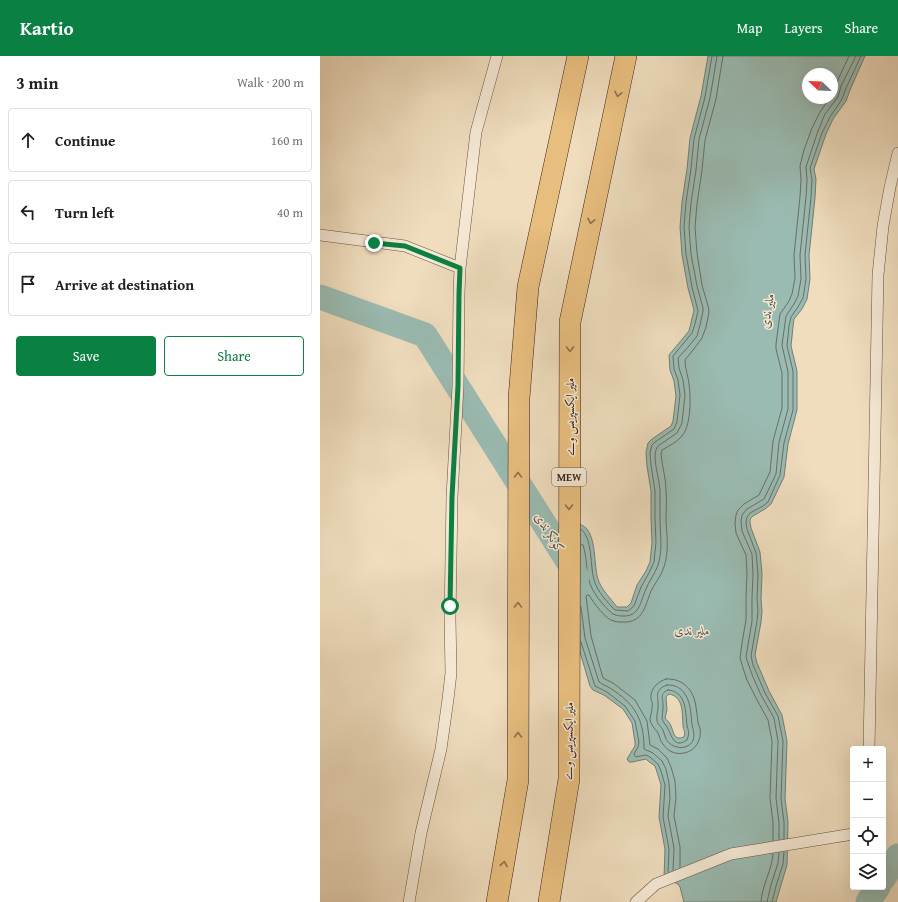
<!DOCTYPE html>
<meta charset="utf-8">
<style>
:root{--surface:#fff;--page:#f2f2f2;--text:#202124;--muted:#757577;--line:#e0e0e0;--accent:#0b8043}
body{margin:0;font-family:"Gentium Book Plus",Amiri,serif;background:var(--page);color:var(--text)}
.controls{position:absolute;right:12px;bottom:12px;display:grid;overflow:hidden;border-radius:4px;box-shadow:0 4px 16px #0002}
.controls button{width:36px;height:36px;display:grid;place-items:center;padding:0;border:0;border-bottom:1px solid var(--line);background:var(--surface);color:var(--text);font:20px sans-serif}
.compass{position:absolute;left:482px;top:12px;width:36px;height:36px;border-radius:50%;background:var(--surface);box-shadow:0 4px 16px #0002;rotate:293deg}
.stop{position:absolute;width:12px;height:12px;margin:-9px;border:3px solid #0b8043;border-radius:50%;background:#fff}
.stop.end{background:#0b8043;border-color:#fff;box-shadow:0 1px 4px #0008}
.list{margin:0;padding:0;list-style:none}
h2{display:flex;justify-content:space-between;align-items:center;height:52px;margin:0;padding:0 16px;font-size:17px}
h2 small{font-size:13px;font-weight:400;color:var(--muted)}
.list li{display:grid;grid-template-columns:26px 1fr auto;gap:12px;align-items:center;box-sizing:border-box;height:64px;margin:0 8px 8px;padding:0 8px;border:1px solid var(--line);border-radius:4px}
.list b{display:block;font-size:15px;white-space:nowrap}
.list em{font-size:13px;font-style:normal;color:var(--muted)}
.actions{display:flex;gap:8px;padding:12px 16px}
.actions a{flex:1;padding:9px 0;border:1px solid var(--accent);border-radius:4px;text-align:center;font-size:14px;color:var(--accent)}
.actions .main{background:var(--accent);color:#fff}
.icon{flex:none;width:22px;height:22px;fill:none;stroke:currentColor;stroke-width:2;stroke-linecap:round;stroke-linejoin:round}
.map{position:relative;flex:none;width:578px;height:846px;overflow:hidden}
header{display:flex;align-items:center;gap:24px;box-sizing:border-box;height:56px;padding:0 20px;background:var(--accent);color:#fff}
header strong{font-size:19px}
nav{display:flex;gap:22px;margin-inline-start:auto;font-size:14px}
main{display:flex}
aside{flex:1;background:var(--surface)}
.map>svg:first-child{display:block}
.water{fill:#9abbb2;stroke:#737e75;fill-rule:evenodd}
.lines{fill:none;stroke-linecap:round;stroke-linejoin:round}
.shore{stroke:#696e66;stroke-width:1}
.river{stroke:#9abbb2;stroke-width:25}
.minor-casing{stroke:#665143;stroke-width:12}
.motorway-casing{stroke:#38221a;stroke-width:22}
.minor{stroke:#f5e9d5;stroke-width:11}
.motorway{stroke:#e8be7f;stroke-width:21}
.oneway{stroke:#90704c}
.route{stroke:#0b8043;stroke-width:5}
.labels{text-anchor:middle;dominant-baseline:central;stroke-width:3;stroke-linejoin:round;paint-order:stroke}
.shield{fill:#f5e9d5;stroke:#715e52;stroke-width:1}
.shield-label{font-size:11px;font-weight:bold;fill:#38221a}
.street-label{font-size:12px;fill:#38221a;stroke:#f5e9d5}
.water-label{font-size:13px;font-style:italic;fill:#555048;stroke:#f5e9d5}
</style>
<header>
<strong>Kartio</strong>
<nav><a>Map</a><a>Layers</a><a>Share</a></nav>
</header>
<main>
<aside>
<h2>3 min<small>Walk · 200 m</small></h2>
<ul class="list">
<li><svg class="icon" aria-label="ahead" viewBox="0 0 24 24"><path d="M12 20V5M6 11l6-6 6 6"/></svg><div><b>Continue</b></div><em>160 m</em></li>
<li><svg class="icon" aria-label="left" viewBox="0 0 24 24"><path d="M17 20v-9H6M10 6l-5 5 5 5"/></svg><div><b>Turn left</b></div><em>40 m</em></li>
<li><svg class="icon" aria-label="arrive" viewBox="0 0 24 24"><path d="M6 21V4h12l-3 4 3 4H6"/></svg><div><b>Arrive at destination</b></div></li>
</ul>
<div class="actions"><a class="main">Save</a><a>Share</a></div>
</aside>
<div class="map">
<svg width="578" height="846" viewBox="0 0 578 846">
<rect width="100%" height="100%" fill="#efddbe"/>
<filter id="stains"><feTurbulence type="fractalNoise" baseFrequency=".005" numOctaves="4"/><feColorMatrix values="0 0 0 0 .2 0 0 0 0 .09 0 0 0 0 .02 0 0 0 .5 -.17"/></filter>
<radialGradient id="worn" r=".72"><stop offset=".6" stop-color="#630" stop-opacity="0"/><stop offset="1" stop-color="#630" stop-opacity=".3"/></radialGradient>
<!-- water -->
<path class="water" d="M388,0H545L530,34L526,45L513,63L506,78L494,113L496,123L495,142L489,199L490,223L487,243L482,253L474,263L473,271L471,290L477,315V354L468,388L464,421L451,448L445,453L433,460L430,463V466L431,472L440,496L442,518L441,543L442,555L441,566L435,599L437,607L449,635L462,659L467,685L465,743L468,766L467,809L456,846H364L360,831L358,828L344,822L345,793L339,761L341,729L337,716L335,710L328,705L326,703L312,706H309L307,703L315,690V686L312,667L303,653L284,639L273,634L270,630L260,596L258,468C278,471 273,509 278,523C281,533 290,542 297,551H307L311,547L317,529L326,515L330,506L332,486L331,463V435L327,410L326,397L328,387L332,383L351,370L353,365L356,340L354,325L350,314L349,299L369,275L374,254L368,232L362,199L360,171L362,146L367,113L370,82L381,40ZM488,18H512V42H488ZM349,638C364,641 362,657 363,669C363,675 366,674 364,681C354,685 354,677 351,670C350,667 347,664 345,662L347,654L346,641Z"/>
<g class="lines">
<!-- shore -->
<path class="shore" d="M512,39L516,28L529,0
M261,473C273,482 270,511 274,524C277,535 287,546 295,554L308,555L314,550L321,531L329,517L334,506L336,486L335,462V435L331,409L330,397L332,389L335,386L354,373L357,366L360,339L358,324L354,313L353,300L372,277L375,268L378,255L372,231L366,198L364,171L366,146L371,113L374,83L385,41L392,0
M261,488L263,489C267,501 266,513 269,524C271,535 284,551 293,558C296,559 298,560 302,560C320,561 320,546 326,533C329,525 335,518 338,509C343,493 340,478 340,462C340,454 340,446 340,438C341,425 330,400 338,390L357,377L362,367L365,339L363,324L359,312L358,302L369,290L377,280L380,269L383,255V252L377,230L371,198L369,171L371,147L376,114L379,83L390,42L397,0
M261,551L265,582L279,626C282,628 286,630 290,632C315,648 324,663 324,693L333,697L342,705L346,713L349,727L350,742L348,760L354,792L353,814
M261,586L275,630L287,636L305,650L315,665L319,686L318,691L314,698L315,700L316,701L326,699L330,701L338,708L341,715L345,729L343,761L349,793L348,816
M346,623C364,622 374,635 376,651C377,656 377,661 378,666C378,668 379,670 380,672C382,683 376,695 364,697C356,699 347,695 343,688C340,685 340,681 338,677C335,673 331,669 330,664C330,660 332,656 332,652C333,649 332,646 331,643C330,633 337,626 346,623Z
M347,629C364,628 370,644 371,659C372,662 371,665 372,668C374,677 377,687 365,691C358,693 349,689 346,683C345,680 344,677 343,674C341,670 337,668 337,664C336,659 338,656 338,652C339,641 333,634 347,629Z
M348,634C362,635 365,647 366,659C367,662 366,666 367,669C368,675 370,676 367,684C354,693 352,680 347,671C345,668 343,666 342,663C342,659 343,656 343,652C344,644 338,638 348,634Z
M464,783V766L461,743L463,685L458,660L445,637L433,609L431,600L437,565L438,555L437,542L438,518L436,497L427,473L426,466L427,461L430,457L443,450L448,446L460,419L464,387L473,354V315L467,290L469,270L471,261L478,251L483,242L486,223L485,199L491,141L492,123L490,112L502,77L510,61L522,43L526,32L541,0
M459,784V767L456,742L458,685L454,662L441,639L433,621L429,610L426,601L432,565V542L433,518L432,498L422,475L421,465L422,459L427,453L444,443L456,418L459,386L468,353V316L462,289L466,260L474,248L478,240L481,223L480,199L486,141L487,124L486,111L498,75L505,58L518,41L521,30L536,0
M453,785V767L450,742L452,685L448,664L436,642L427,624L423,612L420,602L422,587L426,564V542L427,518L426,499L416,477L415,467L416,459L418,454L424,448L439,439L450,416L453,385L462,352V317L456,293V288L460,258L469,245L472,238L475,222L474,199L480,141L481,124L480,110L484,94L492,72L500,56L510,42
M360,811V791L354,760L356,742L355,725L351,711L347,702L338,693L330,689L327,665L315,644L293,627L283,622L271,580L266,540L267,539H269C273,546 284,561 291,564C295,566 299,566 303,566C323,567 325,550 331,535C335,527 341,520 344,511C349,496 347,480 346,465C346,455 347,444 346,434C346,422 342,410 341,398L342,394C349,390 357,386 362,380C372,368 371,336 368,322C367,316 365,311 365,304L373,294L382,282L386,271L389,256L388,250L382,229L377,197L375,171L377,148L382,114L385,84L396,43L403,0
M441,846C442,829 452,814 453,798
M447,846L451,829L458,807L459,797
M452,846L456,830L463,808L464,796"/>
<!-- river -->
<path class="river" d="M0,241L105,279L249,507L257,521
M563,823L578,800
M548,846L558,831"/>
<!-- minor casing -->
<g class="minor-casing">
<path id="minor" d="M0,179L85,190L140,212
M549,693L558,219L563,170L570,131L578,97
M89,846L101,777L121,693L128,643L131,617L130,563L132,441L138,330L139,238L140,212L156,76L177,0
M316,846L336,828L411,798L533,778"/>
</g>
<!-- motorway casing -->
<g class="motorway-casing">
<path id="motorway" d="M177,846L198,724L199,342L208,231L258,0
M229,846L249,723L250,266L306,0"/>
</g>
<!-- minor -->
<use href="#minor" class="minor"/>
<!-- motorway -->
<use href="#motorway" class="motorway"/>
</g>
<!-- one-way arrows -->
<defs><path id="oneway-chevron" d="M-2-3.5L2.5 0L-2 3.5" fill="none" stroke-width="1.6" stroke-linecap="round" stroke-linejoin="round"/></defs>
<g class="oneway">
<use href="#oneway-chevron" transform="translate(298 38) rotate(102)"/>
<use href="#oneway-chevron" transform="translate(271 165) rotate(102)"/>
<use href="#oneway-chevron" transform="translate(250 293) rotate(90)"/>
<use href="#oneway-chevron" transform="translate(198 419) rotate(-90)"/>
<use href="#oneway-chevron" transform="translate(249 451) rotate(90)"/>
<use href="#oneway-chevron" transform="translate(198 549) rotate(-90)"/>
<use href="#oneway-chevron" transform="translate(198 679) rotate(-90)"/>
<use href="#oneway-chevron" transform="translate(184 808) rotate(-81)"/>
</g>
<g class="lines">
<!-- route -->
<path class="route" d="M54,187L85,190L140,212L139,238L138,330L132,441L130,550"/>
</g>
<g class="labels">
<!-- shield labels -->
<rect class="shield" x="232" y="412" width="34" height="18" rx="3"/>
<g class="shield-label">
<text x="249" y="421">MEW</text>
</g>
<!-- street labels -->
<g class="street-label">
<text transform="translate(249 361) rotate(-90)">ملیر ایکسپریس وے</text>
<text transform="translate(248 685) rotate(-89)">ملیر ایکسپریس وے</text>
</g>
<!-- water labels -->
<g class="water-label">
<text transform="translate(447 255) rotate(-81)">ملیر ندی</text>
<text transform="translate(230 477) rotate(58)">کونکر ندی</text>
<text x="372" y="574">ملیر ندی</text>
</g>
</g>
<rect width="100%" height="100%" filter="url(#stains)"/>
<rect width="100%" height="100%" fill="url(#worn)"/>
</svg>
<div class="controls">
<button>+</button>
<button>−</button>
<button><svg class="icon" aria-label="locate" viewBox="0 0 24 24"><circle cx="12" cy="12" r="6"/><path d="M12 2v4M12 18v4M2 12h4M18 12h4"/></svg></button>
<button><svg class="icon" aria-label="layers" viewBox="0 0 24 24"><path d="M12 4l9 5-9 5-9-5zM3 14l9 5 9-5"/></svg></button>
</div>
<svg class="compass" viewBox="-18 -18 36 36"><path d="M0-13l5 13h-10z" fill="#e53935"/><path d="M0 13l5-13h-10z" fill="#757577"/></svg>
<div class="stop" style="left:130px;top:550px"></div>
<div class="stop end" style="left:54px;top:187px"></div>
</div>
</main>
